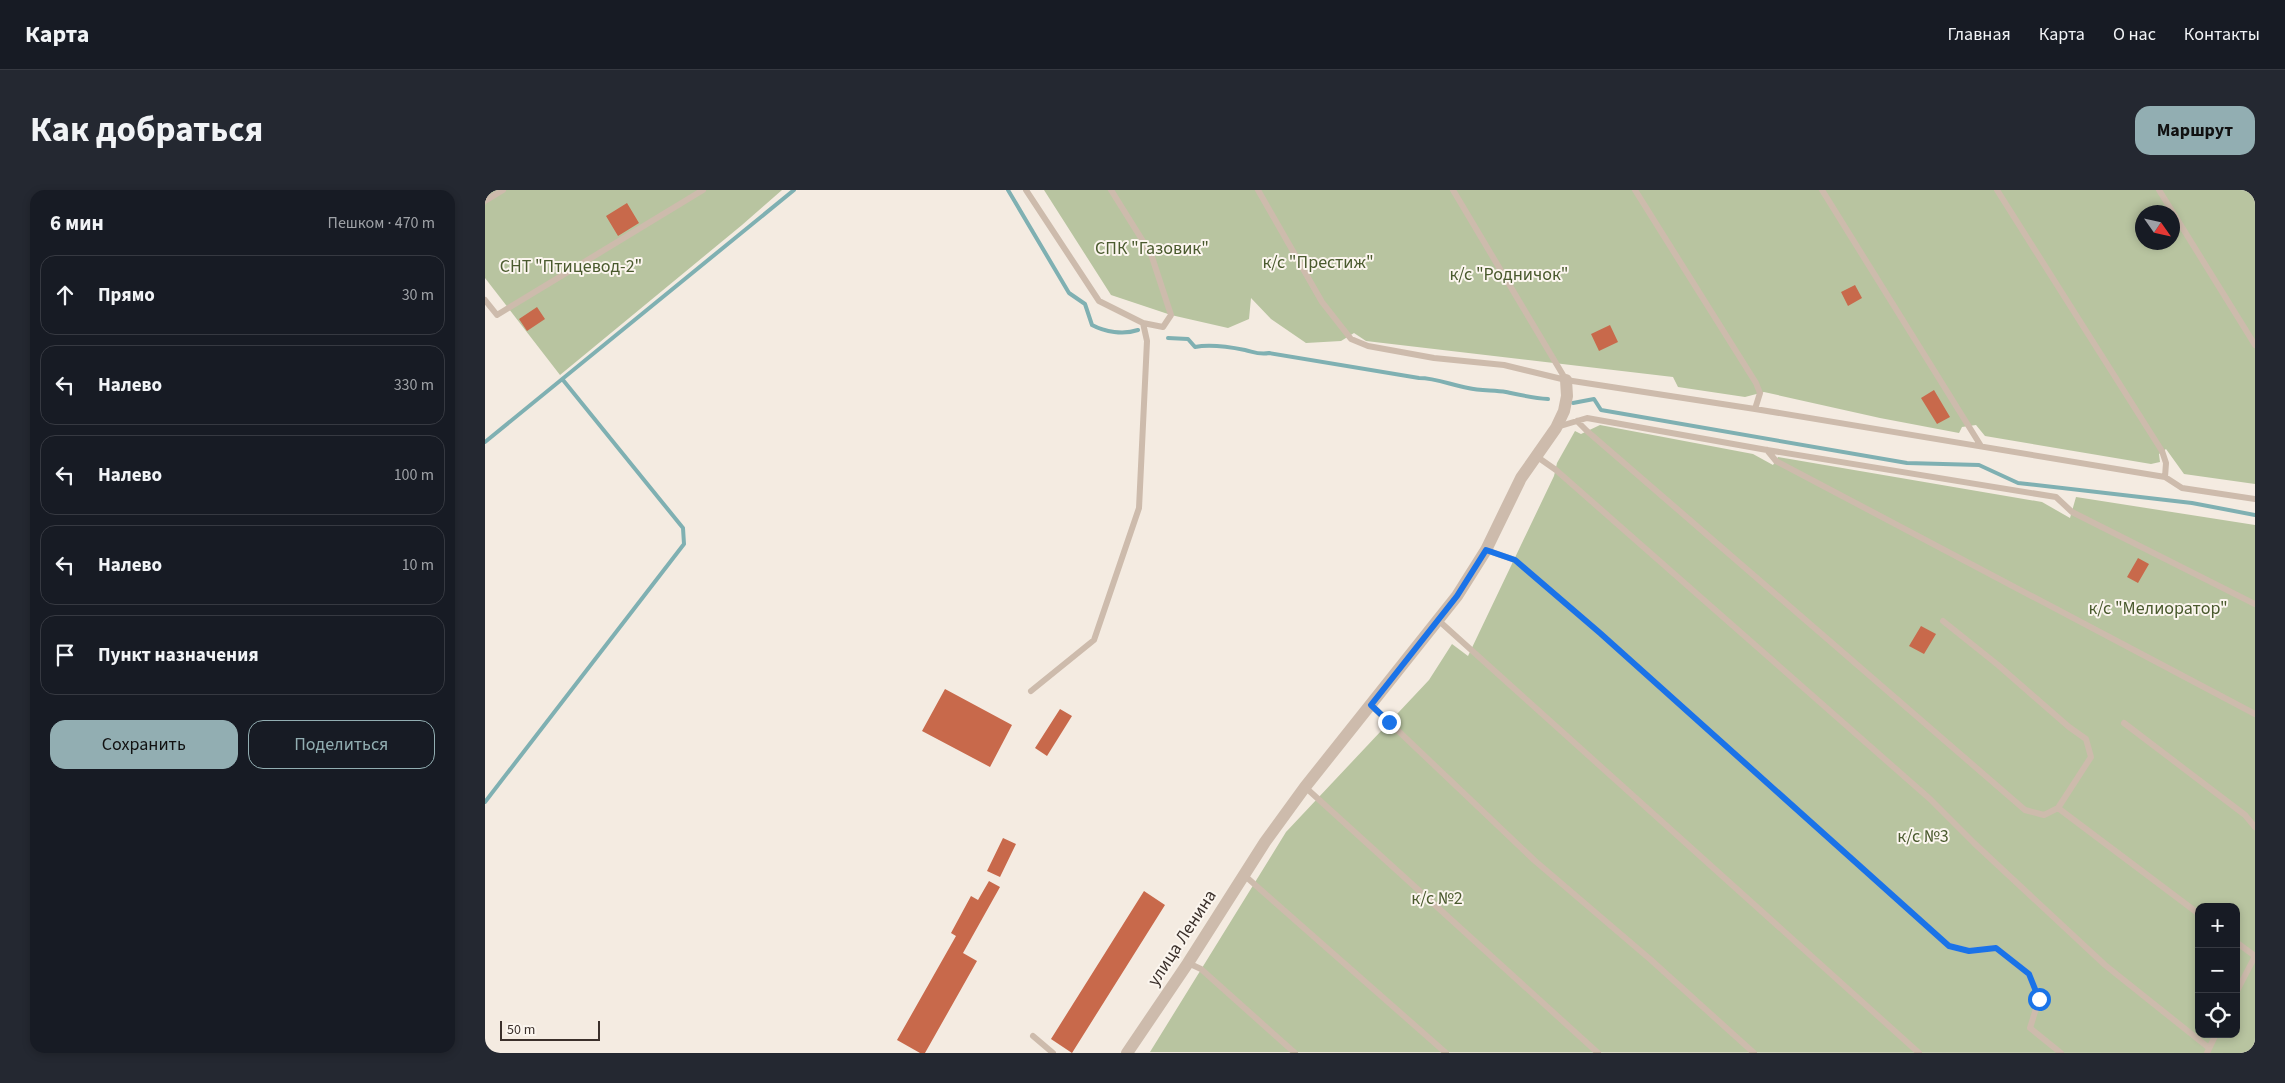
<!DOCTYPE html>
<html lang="ru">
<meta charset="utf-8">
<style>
:root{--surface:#171b24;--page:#242831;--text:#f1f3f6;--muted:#9ea1a6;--line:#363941;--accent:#92aeb2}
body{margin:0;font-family:"Source Sans 3",sans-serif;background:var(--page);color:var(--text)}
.controls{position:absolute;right:15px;bottom:15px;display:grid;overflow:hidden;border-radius:10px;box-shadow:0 2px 8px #0003}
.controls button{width:45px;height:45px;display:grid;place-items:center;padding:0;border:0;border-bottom:1px solid var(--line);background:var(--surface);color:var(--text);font:25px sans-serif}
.compass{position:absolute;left:1650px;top:15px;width:45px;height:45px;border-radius:50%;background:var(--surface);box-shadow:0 2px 8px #0003;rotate:124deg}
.scale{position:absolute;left:15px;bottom:12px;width:100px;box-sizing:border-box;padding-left:5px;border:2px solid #3b302b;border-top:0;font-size:14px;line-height:18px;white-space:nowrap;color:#3b302b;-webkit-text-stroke:4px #fbf5ee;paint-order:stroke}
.stop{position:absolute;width:15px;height:15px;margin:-11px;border:4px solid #1a73e8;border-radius:50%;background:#fff}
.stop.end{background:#1a73e8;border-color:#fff;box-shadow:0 1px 5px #0008}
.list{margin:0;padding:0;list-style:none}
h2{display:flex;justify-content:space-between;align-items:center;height:65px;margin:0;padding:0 20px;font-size:21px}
h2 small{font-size:16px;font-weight:400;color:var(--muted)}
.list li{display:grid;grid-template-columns:32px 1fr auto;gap:15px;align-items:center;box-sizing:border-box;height:80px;margin:0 10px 10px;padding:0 10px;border:1px solid var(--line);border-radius:15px}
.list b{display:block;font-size:19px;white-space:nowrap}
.list em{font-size:16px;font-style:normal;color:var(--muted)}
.actions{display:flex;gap:10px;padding:15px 20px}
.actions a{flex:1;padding:11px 0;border:1px solid var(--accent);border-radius:15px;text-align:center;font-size:18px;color:var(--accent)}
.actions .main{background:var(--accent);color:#111}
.icon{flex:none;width:28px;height:28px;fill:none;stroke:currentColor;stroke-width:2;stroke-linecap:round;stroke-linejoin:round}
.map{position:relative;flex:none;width:1770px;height:863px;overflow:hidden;border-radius:15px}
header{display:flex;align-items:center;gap:30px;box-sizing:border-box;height:70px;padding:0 25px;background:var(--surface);border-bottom:1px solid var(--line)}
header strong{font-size:24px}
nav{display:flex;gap:28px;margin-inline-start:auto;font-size:18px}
.intro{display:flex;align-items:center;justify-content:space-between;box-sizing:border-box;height:120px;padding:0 30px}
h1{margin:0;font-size:35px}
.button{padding:12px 22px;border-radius:15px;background:var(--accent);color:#111;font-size:18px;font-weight:700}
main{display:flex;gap:30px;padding:0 30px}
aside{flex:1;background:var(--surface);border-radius:15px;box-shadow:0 2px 8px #0003}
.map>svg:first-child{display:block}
.garden{fill:#b8c4a0;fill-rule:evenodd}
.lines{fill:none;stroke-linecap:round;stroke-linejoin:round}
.stream{stroke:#7fb0b2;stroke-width:4}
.building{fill:#c8694b}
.lane{stroke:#cdbbac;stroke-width:6}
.street{stroke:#cdbbac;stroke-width:12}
.route{stroke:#1a73e8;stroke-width:6}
.labels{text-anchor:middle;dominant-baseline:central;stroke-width:4;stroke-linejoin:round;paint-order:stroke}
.park-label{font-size:18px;fill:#4a5a2e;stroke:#fbf5ee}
.street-label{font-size:18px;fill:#3b302b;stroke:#fbf5ee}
</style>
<header>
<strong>Карта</strong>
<nav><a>Главная</a><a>Карта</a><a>О нас</a><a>Контакты</a></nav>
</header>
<div class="intro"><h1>Как добраться</h1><a class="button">Маршрут</a></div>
<main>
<aside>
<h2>6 мин<small>Пешком · 470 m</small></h2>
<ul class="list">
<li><svg class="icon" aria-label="ahead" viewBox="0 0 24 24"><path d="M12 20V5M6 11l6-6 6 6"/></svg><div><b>Прямо</b></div><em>30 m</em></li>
<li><svg class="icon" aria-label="left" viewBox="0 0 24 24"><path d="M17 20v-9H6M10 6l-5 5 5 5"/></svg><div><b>Налево</b></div><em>330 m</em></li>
<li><svg class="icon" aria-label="left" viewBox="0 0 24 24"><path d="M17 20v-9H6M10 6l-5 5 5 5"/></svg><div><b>Налево</b></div><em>100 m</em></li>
<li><svg class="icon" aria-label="left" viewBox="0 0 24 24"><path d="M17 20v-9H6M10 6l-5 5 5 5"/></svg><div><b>Налево</b></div><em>10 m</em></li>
<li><svg class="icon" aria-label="arrive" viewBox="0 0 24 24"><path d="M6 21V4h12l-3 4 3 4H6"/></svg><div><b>Пункт назначения</b></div></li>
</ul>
<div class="actions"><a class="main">Сохранить</a><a>Поделиться</a></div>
</aside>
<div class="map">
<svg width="1770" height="863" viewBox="0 0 1770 863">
<rect width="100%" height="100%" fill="#f4ebe1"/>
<!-- garden -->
<path class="garden" d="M0,0H297L257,35L75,185L0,88Z
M559,0H1770V294L1699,284L1681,259L1674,264L1675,272L1666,274L1500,246L1491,235L1477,237L1474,243L1395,228L1279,202L1260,207L1193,197L1188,187L881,151L869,143L856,151L821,153L786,129L766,108L764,129L743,138L686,125L626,105ZM1658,22H1688V52H1658Z
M1115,235L1268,264L1288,275L1293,267L1557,312L1585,328L1591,307L1770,335V863L665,862L801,642L944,490L967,454L983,466L1069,286L1072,273L1090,241L1096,244ZM1714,717H1751V844H1714Z"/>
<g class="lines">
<!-- stream -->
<path class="stream" d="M523,0L584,103L600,114L607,135C620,142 638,145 653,140
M683,148L703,149L710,157C725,154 745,157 760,160C769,162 774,165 784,163L934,188C951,188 966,195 983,198C995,201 1009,200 1021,202C1035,205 1048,208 1063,209
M1088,213L1109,209L1116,220L1422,273L1494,275L1533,293L1707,313L1770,325
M0,252L309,0
M0,612L199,354L198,338L78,190"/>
</g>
<!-- building -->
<path class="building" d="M142,13L154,33L133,46L121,26Z
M1370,95L1377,108L1363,116L1356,102Z
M52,117L60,129L42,141L34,129Z
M1125,135L1133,152L1114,161L1106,144Z
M1449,200L1465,227L1452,234L1436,208Z
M1653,368L1664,374L1653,393L1642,387Z
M1436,436L1451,444L1439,464L1424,456Z
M460,499L527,535L505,577L437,541Z
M575,519L587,526L562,566L550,558Z
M518,648L531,654L515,687L502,681Z
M504,691L515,697L478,763L492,771L440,863H435L412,850L471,746L466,743L486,706L493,710Z
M659,701L680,715L587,863L566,849Z"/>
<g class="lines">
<!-- lane -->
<path class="lane" d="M541,0L614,111L658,133L662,151L654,318L609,450L546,501
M626,0L666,64L686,125L678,137L658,133
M773,0L837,112L866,149L883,156L949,168L1019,175L1081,190L1270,219L1680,287L1697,298L1770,309
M968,0L1081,190
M1150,0L1271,193L1275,203L1270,219
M1337,0L1496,256
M1512,0L1677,261L1681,273L1680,287
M1674,0L1770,155
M0,11L18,0
M0,110L12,125L218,0
M1092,231L1102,241L1540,620L1559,625L1573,618L1714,724
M1072,237L1102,228L1282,260L1571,307L1587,322L1770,414
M1282,260L1291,271L1770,524
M1051,266L1071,280L1445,609L1489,653L1620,775L1724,858
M1001,360L1030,370L1115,443L1464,756L1484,761L1511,758L1544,784L1554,809L1545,838L1576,863
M953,430L1434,863
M1458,431L1513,475L1584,537L1601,549L1606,567L1573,618
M886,515L1049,670L1166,770L1269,863
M1639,533L1760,625L1770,637
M820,597L1113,863
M759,685L961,863
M1751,752L1770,766L1751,803
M703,773L716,779L810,863
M548,846L568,863
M1722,863L1731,844"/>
<!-- street -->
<path class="street" d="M642,863L703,773L780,652L820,597L972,406L1001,360L1036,288L1071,238L1079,221L1082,206L1081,190"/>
</g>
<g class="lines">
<!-- route -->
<path class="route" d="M904,532L886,515L972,406L1001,360L1030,370L1115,443L1464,756L1484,761L1511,758L1544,784L1554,809"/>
</g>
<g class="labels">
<!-- park labels -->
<g class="park-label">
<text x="667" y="58">СПК "Газовик"</text>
<text x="833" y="72">к/с "Престиж"</text>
<text x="86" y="76">СНТ "Птицевод-2"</text>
<text x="1024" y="84">к/с "Родничок"</text>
<text x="1673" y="418">к/с "Мелиоратор"</text>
<text x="1438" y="646">к/с №3</text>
<text x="952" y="708">к/с №2</text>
</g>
<!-- street labels -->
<g class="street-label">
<text transform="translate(697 748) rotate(-57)">улица Ленина</text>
</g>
</g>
</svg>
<div class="controls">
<button>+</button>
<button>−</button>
<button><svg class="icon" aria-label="locate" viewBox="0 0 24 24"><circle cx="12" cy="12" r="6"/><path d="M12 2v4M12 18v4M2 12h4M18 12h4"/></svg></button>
</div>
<svg class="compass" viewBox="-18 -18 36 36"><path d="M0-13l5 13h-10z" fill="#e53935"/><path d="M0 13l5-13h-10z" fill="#9ea1a6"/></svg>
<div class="scale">50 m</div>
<div class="stop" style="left:1554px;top:809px"></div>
<div class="stop end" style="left:904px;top:532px"></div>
</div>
</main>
